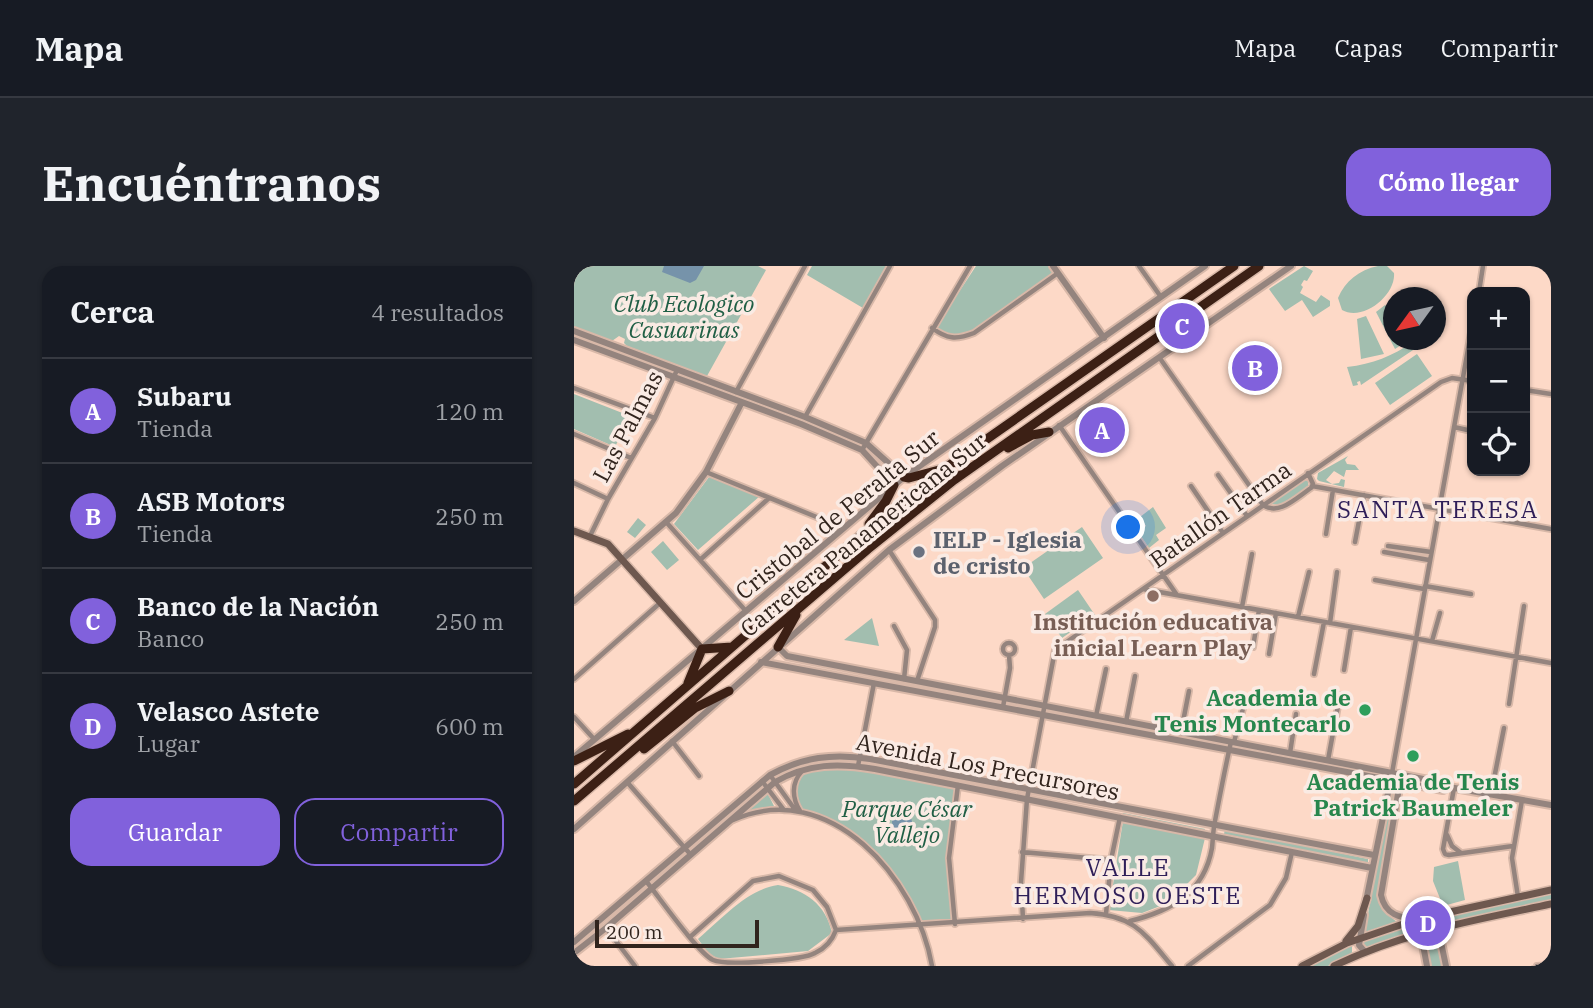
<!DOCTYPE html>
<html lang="es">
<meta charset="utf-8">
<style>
:root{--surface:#171b24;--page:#20242c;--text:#f1f3f6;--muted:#9ea1a6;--line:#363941;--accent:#8161dc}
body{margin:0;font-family:"IBM Plex Serif",serif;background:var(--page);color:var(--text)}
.controls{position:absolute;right:21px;top:21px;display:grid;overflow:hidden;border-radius:14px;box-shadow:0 2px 5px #0004}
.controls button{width:63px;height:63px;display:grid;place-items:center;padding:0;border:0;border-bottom:2px solid var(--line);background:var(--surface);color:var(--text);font:35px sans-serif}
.compass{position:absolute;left:809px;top:21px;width:63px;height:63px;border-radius:50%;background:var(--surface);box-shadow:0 2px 5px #0004;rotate:237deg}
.scale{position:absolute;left:21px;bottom:18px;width:164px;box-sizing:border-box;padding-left:7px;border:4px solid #31241d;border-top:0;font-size:19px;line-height:24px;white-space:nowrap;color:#31241d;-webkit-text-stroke:5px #faebe4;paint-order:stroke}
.you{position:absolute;left:555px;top:262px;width:24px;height:24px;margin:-18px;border:5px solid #fff;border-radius:50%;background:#1a73e8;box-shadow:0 0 0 10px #1a73e833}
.badge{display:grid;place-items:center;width:46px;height:46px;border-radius:50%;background:var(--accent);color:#fff;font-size:23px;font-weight:700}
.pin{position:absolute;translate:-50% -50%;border:4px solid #fff;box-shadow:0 2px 7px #0006}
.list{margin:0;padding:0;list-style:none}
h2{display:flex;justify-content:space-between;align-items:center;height:91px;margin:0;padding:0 28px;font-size:30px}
h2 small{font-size:23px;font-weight:400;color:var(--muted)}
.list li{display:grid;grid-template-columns:46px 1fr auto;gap:21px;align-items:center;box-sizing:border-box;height:105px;padding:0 28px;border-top:2px solid var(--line)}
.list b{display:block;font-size:26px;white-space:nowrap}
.list p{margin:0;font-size:23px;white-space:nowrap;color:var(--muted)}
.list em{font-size:23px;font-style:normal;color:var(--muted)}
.actions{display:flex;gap:14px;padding:21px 28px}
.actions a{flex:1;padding:16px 0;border:2px solid var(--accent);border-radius:21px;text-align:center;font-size:24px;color:var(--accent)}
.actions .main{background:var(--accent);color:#fff}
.icon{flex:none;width:38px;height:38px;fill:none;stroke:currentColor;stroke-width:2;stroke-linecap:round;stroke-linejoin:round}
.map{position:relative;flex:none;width:977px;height:700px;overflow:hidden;border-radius:21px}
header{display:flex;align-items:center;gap:42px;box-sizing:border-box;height:98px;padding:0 35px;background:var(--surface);border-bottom:2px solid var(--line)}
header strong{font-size:33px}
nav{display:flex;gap:38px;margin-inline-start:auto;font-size:24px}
.intro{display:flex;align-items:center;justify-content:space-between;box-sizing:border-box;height:168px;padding:0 42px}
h1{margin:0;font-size:49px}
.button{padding:18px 32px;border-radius:21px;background:var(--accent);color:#fff;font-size:24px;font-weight:700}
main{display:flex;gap:42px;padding:0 42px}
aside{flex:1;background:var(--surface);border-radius:21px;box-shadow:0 2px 5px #0004}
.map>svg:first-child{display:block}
.green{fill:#a2beaf}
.water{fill:#7693aa}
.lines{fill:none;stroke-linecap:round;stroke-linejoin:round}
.minor-casing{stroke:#d8b8a8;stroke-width:8}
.tertiary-casing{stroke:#d8b8a8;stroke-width:10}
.secondary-casing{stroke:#d8b8a8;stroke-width:10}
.motorway-casing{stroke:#d8b8a8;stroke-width:12}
.minor{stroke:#94847e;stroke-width:4.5}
.tertiary{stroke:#94847e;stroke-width:6}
.secondary{stroke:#6e584f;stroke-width:7}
.motorway{stroke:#3c2015;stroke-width:9}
.worship-dot{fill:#6b7280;stroke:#faebe4;stroke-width:2.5}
.education-dot{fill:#8d6e63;stroke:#faebe4;stroke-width:2.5}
.leisure-dot{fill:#2e9e5b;stroke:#faebe4;stroke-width:2.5}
.labels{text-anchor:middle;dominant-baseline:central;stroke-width:7;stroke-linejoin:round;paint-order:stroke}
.park-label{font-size:23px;font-style:italic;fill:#205f45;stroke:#faebe4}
.street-label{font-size:23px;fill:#31241d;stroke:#faebe4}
.worship-label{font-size:23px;font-weight:bold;fill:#5b616d;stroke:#faebe4;text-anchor:start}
.education-label{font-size:23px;font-weight:bold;fill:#785e54;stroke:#faebe4}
.leisure-label{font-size:23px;font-weight:bold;fill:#27864d;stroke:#faebe4;text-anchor:end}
.neighbourhood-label{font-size:24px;letter-spacing:2px;fill:#2e1e58;stroke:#faebe4}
</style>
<header>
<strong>Mapa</strong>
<nav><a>Mapa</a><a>Capas</a><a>Compartir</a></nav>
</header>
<div class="intro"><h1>Encuéntranos</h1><a class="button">Cómo llegar</a></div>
<main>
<aside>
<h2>Cerca<small>4 resultados</small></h2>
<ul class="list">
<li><span class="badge">A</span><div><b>Subaru</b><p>Tienda</p></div><em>120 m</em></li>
<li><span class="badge">B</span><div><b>ASB Motors</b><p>Tienda</p></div><em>250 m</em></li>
<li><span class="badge">C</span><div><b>Banco de la Nación</b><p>Banco</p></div><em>250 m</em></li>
<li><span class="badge">D</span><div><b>Velasco Astete</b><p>Lugar</p></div><em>600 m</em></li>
</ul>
<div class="actions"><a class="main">Guardar</a><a>Compartir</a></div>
</aside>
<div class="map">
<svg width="977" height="700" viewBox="0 0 977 700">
<rect width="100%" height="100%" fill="#fdd9c7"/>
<!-- green -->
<path class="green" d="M5,0H184L192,4L133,110L53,80L50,77L51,73L45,70L38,75L0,61V8Z
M238,0H312L289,42L233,9Z
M402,0H475L481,7L400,64C386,69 374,72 362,61Z
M730,0L739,5L733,15L730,14L727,19L729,21L726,27L742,36L747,29L756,35V40L739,51L728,34L711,45L695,23Z
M804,0H813L820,7C822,29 789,56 768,44L764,32C771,15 785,4 804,0Z
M811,39L819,48L820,74H835L821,83L802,46Z
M792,50L810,88L787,93L783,53Z
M839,76H851L787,119L786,115L783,116L784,119L779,120L773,101C799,98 818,90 839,76Z
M843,88L858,110L816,139L801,117Z
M0,128L56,150L41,181L0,163Z
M774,190L771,194L773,198L781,199L785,204H772L770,211L760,205L752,214L758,218L765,217L767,213L771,214L770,221L745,215L743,213L744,207Z
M135,211L186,230L124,284L100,258Z
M731,212L734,214V221L706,239L697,238L698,235Z
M579,241L592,262L582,269L585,274L575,282L564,266L572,260L566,251Z
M64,252L72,259L61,272L53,266Z
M508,261L529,292L470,333L449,302Z
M89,275L105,294L93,304L77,286Z
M504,324L521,349L488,372L471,348Z
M298,352L305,380L270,374Z
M267,502L322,508L381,520L374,575L377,655L348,657C319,597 292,565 228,543C224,537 223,533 223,526C222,500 248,503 267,502Z
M818,521L821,524L805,619C805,636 809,645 823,656L791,666L815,522Z
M193,526L200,540L167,546Z
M549,547L631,563L630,566L548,549Z
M549,555L631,572L622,609L594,637L568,647L535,644Z
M651,563L794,593V598L650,568Z
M884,595L891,634L869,640L859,615L860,601Z
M204,619C231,624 252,638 258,667L234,685L145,693L135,688L124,673C148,653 172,624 204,619Z
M977,626V634L871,658V649Z
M841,658L842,664L840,666L792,682L788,679L791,674Z
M863,669L868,700H857L851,673Z
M778,677V688L754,700H734Z"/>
<!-- water -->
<path class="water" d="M90,0H130L122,14L116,17L88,6Z
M318 556a10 10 0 1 1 20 0a10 10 0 1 1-20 0Z"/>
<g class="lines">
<!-- minor casing -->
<g class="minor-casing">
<path id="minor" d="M565,0L587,31
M905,26L909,0
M358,62C373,73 382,74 400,67L484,7
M585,91L689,239C705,250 722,232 737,222L739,218L734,207
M0,122L81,152
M951,124L977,128
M162,126L231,0
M231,151L316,0
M485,159L603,329
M880,161L898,165
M0,168L57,192
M288,184L396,0
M132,206L245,252L261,268
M644,209L673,250
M0,217L34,233
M617,220L649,267
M738,220L977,263
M93,257L171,344
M752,268L759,224
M16,270L34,233L81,152L103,104
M781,276L790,229
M814,280L857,286
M315,284L361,354V361L343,415
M810,286L855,294
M127,293L194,233
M801,314L850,323
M851,320L897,328
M569,323L977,397
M668,341L678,288
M724,351L735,306
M756,357L763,306
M320,360L333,384L330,413
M858,375L866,347
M429 383a6 6 0 1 1 12 0a6 6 0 1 1-12 0Z
M679,381L685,344
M695,388L702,347
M770,404L777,361
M740,408L750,356
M0,413L86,337
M935,438L950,340
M429,441L436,402L435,389
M522,450L532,403
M0,451L20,473
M552,456L561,410
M607,466L615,425
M98,475L125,510
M660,476L671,435
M716,487L722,448
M754,494L766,429
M284,500L300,417
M818,507L898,61
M196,509L222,545
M188,515L210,544
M53,516L117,589
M880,522L869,583L871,588L875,589L939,580
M917,528L930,462
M226,545C218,532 217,517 228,505
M159,554C256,511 343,613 358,700
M873,569L878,580L887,587
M448,586L537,594
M72,615C85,631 124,687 139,694C152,700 229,694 241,687C252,682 258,675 262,664L253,641L239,624L205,610L179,615L116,671
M944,631L938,592L948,534
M532,648L537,594L546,551
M449,653L447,616L453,533L481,384L867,116L878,112L898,115
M556,655C597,645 630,627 638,582C639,573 639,564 641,555C646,529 651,502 657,476
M381,658L375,592L384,519
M32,662L61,700
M262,664L516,647C561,650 571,668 598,700
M614,700L696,639L712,612L718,586
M963,700L977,699"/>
</g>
<!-- tertiary casing -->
<g class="tertiary-casing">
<path id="tertiary" d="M479,0L530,72
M0,65L231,151L292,177L330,211
M0,74L227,158L288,184L320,219
M0,335L102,247L132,206L167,138
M204,381L213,390L870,517L875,521L977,539
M187,396L869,524L875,521
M0,491L330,211L631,0
M823,514L826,516L807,629C811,649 826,652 844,653L853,700
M0,563L315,284L428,200L717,0
M792,635L817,512
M790,649L785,679L791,686
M857,649L864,662L872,700
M0,676L196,509C229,491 259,487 296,493L800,589
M0,687L32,662L201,516C234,497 265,497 301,503L798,602"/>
</g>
<!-- secondary casing -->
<g class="secondary-casing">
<path id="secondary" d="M0,265L34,278L128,383
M772,675L784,660L793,632
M728,700L773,677L844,653L977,624
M760,700C829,666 903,654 977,638"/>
</g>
<!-- motorway casing -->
<g class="motorway-casing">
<path id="motorway" d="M434,182L458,169L475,166
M330,211L335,212L365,204
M295,258L312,235L320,219
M204,381L222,349
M114,417L128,383L158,381
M70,483L121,442L155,425
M0,495L54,468
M0,518L285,271L370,203L660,0
M0,535L294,283L380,214L685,0"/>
</g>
<!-- minor -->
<use href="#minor" class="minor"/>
<!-- tertiary -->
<use href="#tertiary" class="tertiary"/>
<!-- secondary -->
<use href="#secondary" class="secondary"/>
<!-- motorway -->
<use href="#motorway" class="motorway"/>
</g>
<!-- markers -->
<circle class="worship-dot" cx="345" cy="286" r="7"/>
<circle class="education-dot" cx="579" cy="330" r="7"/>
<g class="leisure-dot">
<circle cx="791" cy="444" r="7"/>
<circle cx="839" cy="490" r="7"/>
</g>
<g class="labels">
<!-- park labels -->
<g class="park-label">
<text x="110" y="37">Club Ecologico<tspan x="110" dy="26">Casuarinas</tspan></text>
<text x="333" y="542">Parque César<tspan x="333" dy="26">Vallejo</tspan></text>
</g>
<!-- street labels -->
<g class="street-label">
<text transform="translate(53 160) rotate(-62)">Las Palmas</text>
<text transform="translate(263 248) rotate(-39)">Cristobal de Peralta Sur</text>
<text transform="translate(646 248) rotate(-35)">Batallón Tarma</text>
<text transform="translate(289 268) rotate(-39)">Carretera Panamericana Sur</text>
<text transform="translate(414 500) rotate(11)">Avenida Los Precursores</text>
</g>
<!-- worship labels -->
<g class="worship-label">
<text x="359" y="273">IELP - Iglesia<tspan x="359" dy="26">de cristo</tspan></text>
</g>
<!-- education labels -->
<g class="education-label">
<text x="579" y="355">Institución educativa<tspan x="579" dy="26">inicial Learn Play</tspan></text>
</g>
<!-- leisure labels -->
<g class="leisure-label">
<text x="777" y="431">Academia de<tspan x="777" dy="26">Tenis Montecarlo</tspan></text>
<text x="839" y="515" text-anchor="middle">Academia de Tenis<tspan x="839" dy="26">Patrick Baumeler</tspan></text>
</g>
<!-- neighbourhood labels -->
<g class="neighbourhood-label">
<text x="864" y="243">SANTA TERESA</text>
<text x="554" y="601">VALLE<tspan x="554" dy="28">HERMOSO OESTE</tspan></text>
</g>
</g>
</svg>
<div class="controls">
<button>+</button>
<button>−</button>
<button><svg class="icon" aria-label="locate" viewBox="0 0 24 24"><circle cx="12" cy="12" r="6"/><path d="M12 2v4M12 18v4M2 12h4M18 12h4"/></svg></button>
</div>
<svg class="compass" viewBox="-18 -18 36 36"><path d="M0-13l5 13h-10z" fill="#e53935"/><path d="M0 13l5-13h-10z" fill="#9ea1a6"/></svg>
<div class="scale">200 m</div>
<div class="you"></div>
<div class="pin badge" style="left:528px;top:164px">A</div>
<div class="pin badge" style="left:681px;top:102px">B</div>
<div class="pin badge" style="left:608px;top:60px">C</div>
<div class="pin badge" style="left:854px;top:657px">D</div>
</div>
</main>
